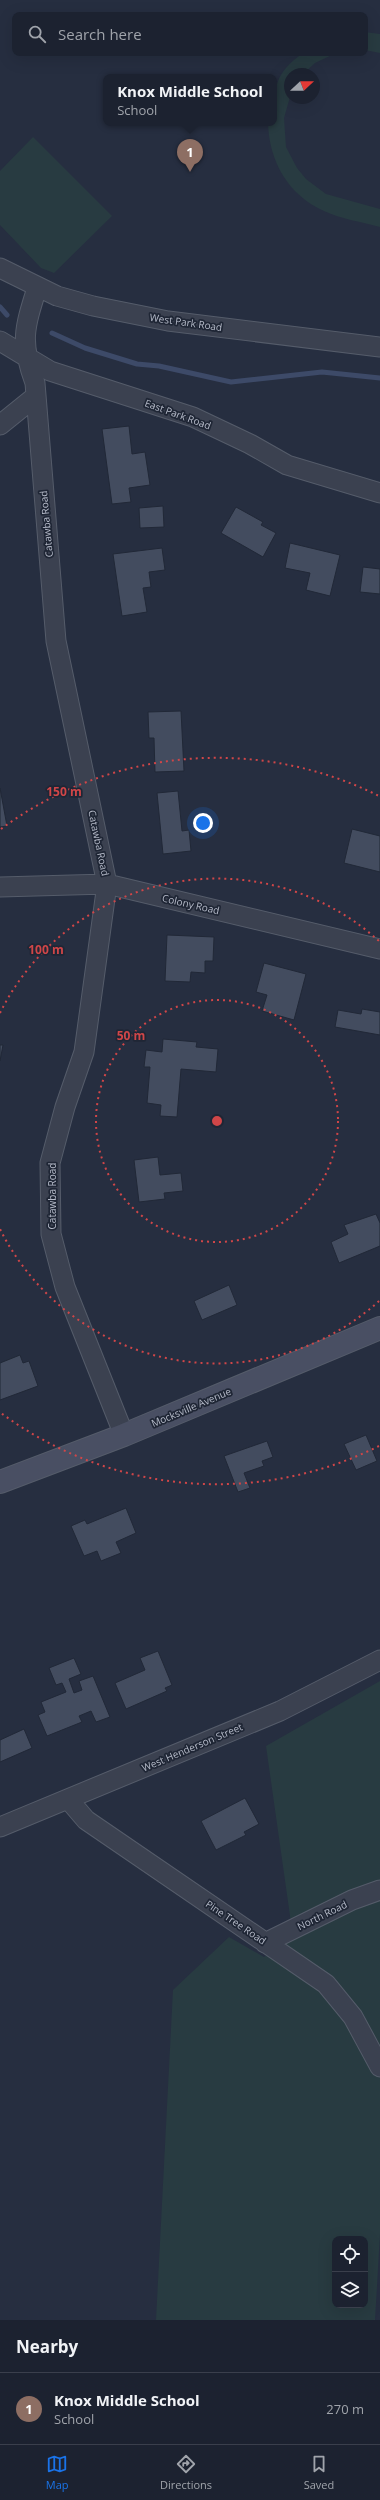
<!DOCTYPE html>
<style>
:root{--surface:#1c2230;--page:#292f3c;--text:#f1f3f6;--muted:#a0a4ab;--line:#3a3f4c;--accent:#1a73e8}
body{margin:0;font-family:"Open Sans",sans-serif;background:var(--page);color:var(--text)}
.controls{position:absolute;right:12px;bottom:12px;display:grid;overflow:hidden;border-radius:8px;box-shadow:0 4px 16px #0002}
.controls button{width:36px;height:36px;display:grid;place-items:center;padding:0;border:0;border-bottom:1px solid var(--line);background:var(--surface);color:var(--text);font:20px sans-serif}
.compass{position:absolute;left:284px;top:68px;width:36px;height:36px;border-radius:50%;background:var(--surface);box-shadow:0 4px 16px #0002;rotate:68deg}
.you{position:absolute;left:203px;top:823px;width:14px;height:14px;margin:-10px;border:3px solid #fff;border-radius:50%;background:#1a73e8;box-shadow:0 0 0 6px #1a73e833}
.badge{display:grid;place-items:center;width:26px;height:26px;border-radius:50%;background:var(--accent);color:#fff;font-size:13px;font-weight:700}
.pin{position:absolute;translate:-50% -33px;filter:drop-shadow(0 1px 2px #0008)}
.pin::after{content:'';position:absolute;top:21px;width:14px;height:12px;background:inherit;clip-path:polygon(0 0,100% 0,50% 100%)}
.popup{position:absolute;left:103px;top:74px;width:174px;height:52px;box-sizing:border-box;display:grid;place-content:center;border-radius:8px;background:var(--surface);filter:drop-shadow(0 1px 3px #0005);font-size:13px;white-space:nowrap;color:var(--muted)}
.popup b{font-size:15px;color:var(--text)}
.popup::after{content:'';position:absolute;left:50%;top:100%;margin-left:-8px;border:8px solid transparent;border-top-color:var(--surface)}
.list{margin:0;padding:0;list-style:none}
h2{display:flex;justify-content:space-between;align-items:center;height:52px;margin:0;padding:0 16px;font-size:17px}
h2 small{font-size:13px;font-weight:400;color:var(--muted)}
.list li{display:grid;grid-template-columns:26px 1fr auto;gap:12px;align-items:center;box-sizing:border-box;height:72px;padding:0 16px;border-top:1px solid var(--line)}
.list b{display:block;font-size:15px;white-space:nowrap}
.list p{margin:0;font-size:13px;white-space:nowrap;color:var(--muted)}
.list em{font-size:13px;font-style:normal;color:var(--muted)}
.icon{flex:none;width:22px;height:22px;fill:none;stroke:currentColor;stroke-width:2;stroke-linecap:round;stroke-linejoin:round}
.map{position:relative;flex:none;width:380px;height:2320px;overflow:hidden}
.search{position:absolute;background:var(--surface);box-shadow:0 4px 16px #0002;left:12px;right:12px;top:12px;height:44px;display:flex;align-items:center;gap:10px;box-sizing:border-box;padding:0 14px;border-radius:8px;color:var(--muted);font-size:15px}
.sheet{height:124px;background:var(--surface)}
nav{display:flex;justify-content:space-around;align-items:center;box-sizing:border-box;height:56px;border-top:1px solid var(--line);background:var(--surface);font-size:11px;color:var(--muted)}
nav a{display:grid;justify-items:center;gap:2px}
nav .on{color:var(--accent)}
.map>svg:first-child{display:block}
.green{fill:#283b41;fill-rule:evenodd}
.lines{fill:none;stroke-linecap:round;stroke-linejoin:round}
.stream{stroke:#3d4a68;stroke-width:5}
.building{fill:#434c5f;stroke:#212837}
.street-casing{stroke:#555c6a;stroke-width:21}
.secondary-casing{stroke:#555c6a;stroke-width:24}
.street{stroke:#3b4150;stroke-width:19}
.secondary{stroke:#494f63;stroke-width:22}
.ring{fill:none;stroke:#d04648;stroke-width:2;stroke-dasharray:2 4}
.labels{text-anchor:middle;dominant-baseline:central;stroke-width:3.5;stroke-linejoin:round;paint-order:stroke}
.street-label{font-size:10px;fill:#b7bcca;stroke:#1f2635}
.centre{fill:#d04648;stroke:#1f2635;stroke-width:2}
.ring-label{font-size:12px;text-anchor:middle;font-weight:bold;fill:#d04648;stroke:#1f2635;stroke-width:3.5;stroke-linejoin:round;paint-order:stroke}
</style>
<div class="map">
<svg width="380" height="2320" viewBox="0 0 380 2320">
<rect width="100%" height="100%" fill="#262e40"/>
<!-- green -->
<path class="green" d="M365,32L380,34V53L365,50Z
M303,53H336L315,63L303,74H290V97L284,118L286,147L297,168L306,179L326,194L380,209V227C362,222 341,219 324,211C288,195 269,161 268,123H274C274,90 273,74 303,53Z
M33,137L112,216L54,273L41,268L0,225V171Z
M380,1681V2234L375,2320H156L173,1990L229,1937L264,1957L293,1937L266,1746ZM335,2239H365V2305H335Z"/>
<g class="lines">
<!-- stream -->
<path class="stream" d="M0,307L7,315
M52,333L85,348L137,364L159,366L231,382L322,372L380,378"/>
</g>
<!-- building -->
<path class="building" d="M129,426L132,454L145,452L150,485L129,488L131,502L112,504L102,429Z
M163,506L164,527L140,528L139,508Z
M236,507L263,522L261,525L276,533L263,557L221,533Z
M290,543L340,555L330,596L306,590L310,573L285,568Z
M162,548L165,570L149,572L151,587L143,588L147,612L122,616L113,554Z
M363,567L380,569V594L360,592Z
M181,711L184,771L155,772L154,738H149L148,712Z
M0,788L7,826L0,827Z
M178,791L182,831L189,830L191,851L163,854L157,793Z
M352,829L380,836V872L344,863Z
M167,935L214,937L213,961H205V973L191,972L190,982L165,981Z
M264,963L306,974L294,1020L262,1011L267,995L256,992Z
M362,1009L380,1012V1035L335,1027L338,1010L361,1014Z
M163,1039L197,1042L196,1047L218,1049L216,1072L181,1069L177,1117L160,1116L161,1105L147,1103L150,1067H144L146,1050L162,1052Z
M0,1045H3L0,1061Z
M158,1157L160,1175L181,1173L183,1191L164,1193L165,1199L139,1202L134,1160Z
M376,1214L380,1223V1246L339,1263L331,1242L348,1234L344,1225Z
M229,1285L237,1305L202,1320L194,1301Z
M20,1355L23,1363L29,1361L38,1386L0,1400V1363Z
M366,1435L377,1461L356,1470L344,1444Z
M267,1441L273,1457L262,1461L264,1466L244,1473L250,1488L238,1492L224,1456Z
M126,1508L136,1533L116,1542L121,1553L101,1561L97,1551L84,1556L71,1526L85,1520L87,1524Z
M158,1651L172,1685L165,1688L167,1691L126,1709L115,1683L145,1670L140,1658Z
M74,1658L81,1674L69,1679L74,1693L82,1690L79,1681L93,1676L110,1717L96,1722L91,1711L79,1716L82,1722L47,1736L38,1715L45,1712L41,1702L66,1692L62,1683L56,1685L49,1668Z
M24,1729L32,1748L0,1762V1740Z
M245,1798L259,1824L244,1832L246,1835L216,1850L201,1821Z"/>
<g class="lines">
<!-- street casing -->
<g class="street-casing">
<path id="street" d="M0,268L57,296L93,306L168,321L380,347
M37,288C24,329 20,342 35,383L56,641L107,884L84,1052L65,1107L50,1163L51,1234L65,1287L124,1435
M0,341L50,371L193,417L250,444L287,465L380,493
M0,425L36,396
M0,887L107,884L380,949
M68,1799L86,1820L326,1984L353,2017L380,2067
M0,1827L280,1711L380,1660
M265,1943L352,1900L380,1890"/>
</g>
<!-- secondary casing -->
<g class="secondary-casing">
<path id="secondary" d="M0,1482L124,1435L380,1328"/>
</g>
<!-- street -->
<use href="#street" class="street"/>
<!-- secondary -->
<use href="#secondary" class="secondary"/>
</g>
<!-- distance rings -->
<g class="ring">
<circle cx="217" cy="1121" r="121"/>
<path d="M379 1301A242 242 0 0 1 0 1229M0 1013A242 242 0 0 1 379 941"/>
<path d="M379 1446A363 363 0 0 1 1 1413M1 829A363 363 0 0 1 379 796"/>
</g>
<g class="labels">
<!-- street labels -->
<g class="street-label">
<text transform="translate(186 322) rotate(8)">West Park Road</text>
<text transform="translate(178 414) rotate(20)">East Park Road</text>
<text transform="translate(46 524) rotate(-95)">Catawba Road</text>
<text transform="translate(99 843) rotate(78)">Catawba Road</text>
<text transform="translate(191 904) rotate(13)">Colony Road</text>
<text transform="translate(52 1196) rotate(-90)">Catawba Road</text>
<text transform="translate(191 1407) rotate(-23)">Mocksville Avenue</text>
<text transform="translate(192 1747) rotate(-23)">West Henderson Street</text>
<text transform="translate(322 1915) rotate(-26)">North Road</text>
<text transform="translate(236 1922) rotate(34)">Pine Tree Road</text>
</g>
</g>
<circle cx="217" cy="1121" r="6" class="centre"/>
<g class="ring-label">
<text x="64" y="796">150 m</text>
<text x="46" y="954">100 m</text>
<text x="131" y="1040">50 m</text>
</g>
</svg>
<div class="controls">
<button><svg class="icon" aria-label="locate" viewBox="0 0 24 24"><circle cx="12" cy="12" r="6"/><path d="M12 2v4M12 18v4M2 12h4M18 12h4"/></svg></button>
<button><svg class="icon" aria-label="layers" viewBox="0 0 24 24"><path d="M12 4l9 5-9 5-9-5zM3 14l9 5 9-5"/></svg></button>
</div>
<svg class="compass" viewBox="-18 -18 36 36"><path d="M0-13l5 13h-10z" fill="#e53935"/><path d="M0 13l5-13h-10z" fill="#a0a4ab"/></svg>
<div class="you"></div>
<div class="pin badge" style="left:190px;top:172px;background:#8d6e63">1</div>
<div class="popup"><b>Knox Middle School</b>School</div>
<div class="search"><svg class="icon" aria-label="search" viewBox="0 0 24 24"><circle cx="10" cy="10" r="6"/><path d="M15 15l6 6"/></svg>Search here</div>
</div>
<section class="sheet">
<h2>Nearby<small></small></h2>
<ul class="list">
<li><span class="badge" style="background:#8d6e63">1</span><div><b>Knox Middle School</b><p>School</p></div><em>270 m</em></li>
</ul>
</section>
<nav>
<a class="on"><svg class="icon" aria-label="map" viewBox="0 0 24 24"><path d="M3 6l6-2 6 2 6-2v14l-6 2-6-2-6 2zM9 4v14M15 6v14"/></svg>Map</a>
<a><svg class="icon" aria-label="directions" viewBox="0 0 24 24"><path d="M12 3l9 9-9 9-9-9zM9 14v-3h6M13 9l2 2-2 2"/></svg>Directions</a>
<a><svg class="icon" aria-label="saved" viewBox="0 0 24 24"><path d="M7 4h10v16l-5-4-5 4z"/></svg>Saved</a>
</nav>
